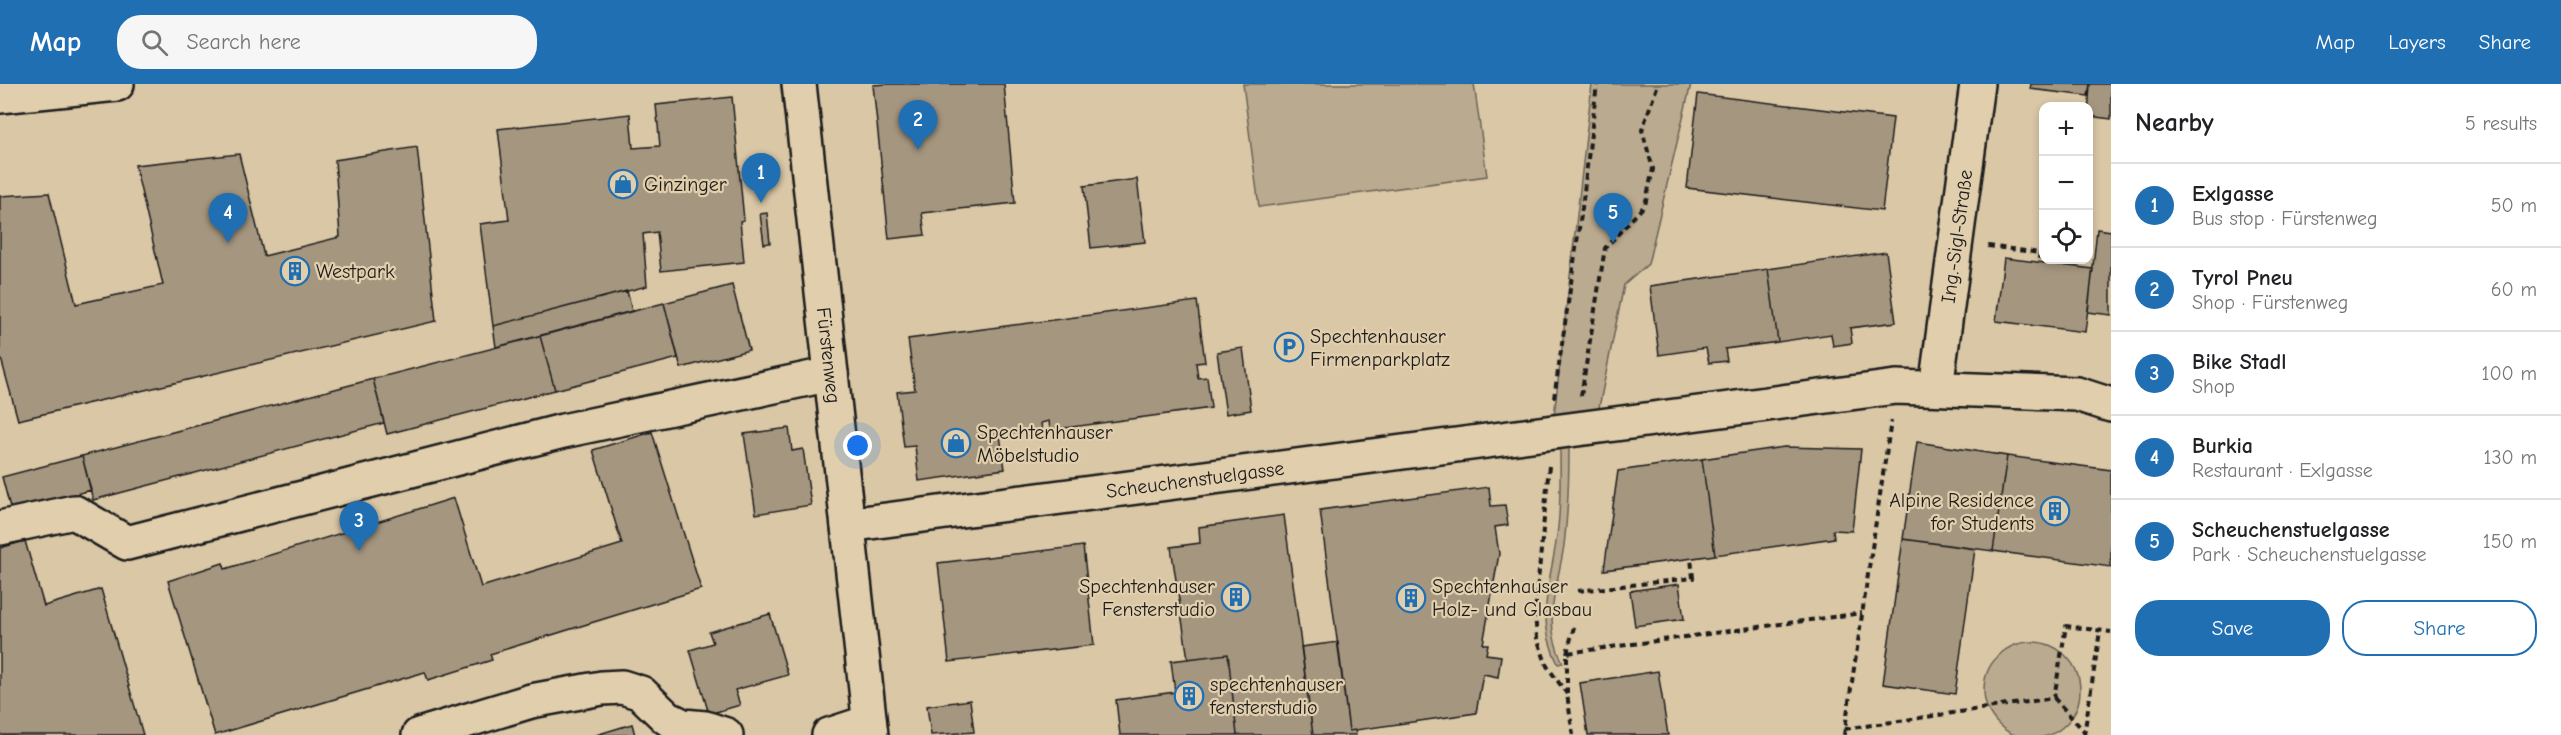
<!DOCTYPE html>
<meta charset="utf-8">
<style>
:root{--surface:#fff;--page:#f6f6f6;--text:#202124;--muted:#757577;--line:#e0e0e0;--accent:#1f6fb2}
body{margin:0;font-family:"Comic Neue",sans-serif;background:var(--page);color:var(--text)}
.controls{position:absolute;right:18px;top:18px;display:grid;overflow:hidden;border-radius:12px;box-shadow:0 3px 9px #0003}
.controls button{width:54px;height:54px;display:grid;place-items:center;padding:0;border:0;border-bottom:2px solid var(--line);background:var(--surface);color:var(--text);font:30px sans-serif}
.you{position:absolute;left:858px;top:362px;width:21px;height:21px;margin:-15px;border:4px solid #fff;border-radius:50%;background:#1a73e8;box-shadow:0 0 0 9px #1a73e833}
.badge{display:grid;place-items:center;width:39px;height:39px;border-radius:50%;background:var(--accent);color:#fff;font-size:20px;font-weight:700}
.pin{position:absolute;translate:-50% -50px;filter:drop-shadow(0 2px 3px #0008)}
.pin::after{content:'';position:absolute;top:32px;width:21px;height:18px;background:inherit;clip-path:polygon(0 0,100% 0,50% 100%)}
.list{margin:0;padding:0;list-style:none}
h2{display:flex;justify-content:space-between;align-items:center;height:78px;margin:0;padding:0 24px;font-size:26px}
h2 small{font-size:20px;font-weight:400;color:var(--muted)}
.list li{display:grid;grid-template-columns:39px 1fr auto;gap:18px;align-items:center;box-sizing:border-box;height:84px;padding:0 24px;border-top:2px solid var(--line)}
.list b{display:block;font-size:22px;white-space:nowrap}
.list p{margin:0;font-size:20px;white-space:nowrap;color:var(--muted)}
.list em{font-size:20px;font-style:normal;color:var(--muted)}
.actions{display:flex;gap:12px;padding:18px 24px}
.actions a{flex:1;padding:14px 0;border:2px solid var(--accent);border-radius:24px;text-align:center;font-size:21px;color:var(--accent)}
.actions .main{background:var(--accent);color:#fff}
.icon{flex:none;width:33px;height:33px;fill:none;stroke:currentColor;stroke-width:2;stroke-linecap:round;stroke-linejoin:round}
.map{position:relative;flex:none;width:2111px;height:651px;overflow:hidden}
header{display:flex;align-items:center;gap:36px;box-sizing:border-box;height:84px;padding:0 30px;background:var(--accent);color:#fff}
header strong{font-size:28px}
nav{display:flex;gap:33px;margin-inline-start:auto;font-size:21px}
.search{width:420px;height:54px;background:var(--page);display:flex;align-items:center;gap:15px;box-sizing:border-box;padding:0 21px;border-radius:24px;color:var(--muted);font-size:22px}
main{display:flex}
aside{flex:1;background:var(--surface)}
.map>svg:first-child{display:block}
.green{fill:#baaa8f;stroke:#6b6356;stroke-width:1.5}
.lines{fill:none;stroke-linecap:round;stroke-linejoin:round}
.stream{stroke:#625b50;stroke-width:10}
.building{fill:#a5967f;stroke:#1c1c1c;stroke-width:1.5}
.minor-casing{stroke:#1c1c1c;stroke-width:38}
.path{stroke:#1c1c1c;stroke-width:4;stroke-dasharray:6 4.5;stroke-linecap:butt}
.minor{stroke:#e1ceac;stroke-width:33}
.labels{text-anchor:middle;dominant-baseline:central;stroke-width:4.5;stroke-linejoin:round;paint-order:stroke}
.poi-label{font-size:20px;fill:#1c1c1c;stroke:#e1ceac;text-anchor:start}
.street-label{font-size:20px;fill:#1c1c1c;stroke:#e1ceac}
</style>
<header>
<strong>Map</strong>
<div class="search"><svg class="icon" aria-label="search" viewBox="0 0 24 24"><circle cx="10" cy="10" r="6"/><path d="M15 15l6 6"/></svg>Search here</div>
<nav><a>Map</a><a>Layers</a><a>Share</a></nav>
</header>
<main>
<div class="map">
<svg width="2111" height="651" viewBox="0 0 2111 651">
<rect width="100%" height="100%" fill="#d9c7a6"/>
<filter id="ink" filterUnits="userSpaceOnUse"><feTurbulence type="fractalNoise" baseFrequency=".0167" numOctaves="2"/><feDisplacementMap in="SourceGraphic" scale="12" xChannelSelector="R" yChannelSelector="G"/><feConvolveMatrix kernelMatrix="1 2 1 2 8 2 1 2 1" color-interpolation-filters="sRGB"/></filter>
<g filter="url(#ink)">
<!-- green -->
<path class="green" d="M1243,0H1474L1487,92L1259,123Z
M1592,0H1691L1648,180L1624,201L1595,343L1552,350Z
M1569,363C1569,396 1568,428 1564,461C1558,504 1541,535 1563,579L1558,580C1533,530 1553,495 1558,443C1561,417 1560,391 1560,364Z
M1984 606a48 48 0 1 1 96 0a48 48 0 1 1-96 0Z"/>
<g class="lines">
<!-- stream -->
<path class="stream" d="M1616,136L1619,122"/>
</g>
<!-- building -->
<path class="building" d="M887,0H1004L1015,119L922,129L925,151L889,155L873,1Z
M2031,0H2090L2088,12L2030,5Z
M2090,0H2111V35L2088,32Z
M1698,10L1893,34L1882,127L1687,104Z
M732,13L744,136L740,137L744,178L661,187L657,148L643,150L647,202L493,242L480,140L509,136L498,45L630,30L633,64L660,62L656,21Z
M417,63L436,237L18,336L0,271V112L49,109L76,220L163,201L135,81L239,70L264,172L340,153L335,76Z
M1137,95L1145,158L1091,164L1084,102Z
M767,129L770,159L764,160L760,130Z
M2097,145L2111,147V231L2088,228Z
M1886,168L1896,238L1850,244L1852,259L1833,262L1831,250L1778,258L1768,185Z
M2004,174L2093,185L2085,248L1996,237Z
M1768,185L1778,258L1725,265L1727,277L1709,279L1706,264L1659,271L1650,202Z
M732,201L749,266L681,284L664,219Z
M627,207L632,227L496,263L493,242Z
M1197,217L1205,278L1196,279L1198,294L1207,293L1211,324L1050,346L1049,337L1041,339L1042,346L1000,351L1005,385L919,397L915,362L904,363L897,308L915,306L908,255Z
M664,219L678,274L555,306L540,252Z
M540,252L555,306L387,350L373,295Z
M1243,264L1251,326L1226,330L1217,268Z
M373,295L384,339L93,416L82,372Z
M789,344L792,367L803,365L811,421L756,430L744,350Z
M652,348L701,505L490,570L492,576L428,596L425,588L215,651L168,497L223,479L225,485L454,414L481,503L622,460L593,366Z
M1917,358L2007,372L1993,467L1903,455Z
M1784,363L1861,365L1852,447L1833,446L1834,454L1715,471L1702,375Z
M82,372L91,406L11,427L2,393Z
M2007,372L2111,386V483L1993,467Z
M1702,375L1715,471L1604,486L1618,387Z
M1489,403L1491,422L1505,421L1508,441L1495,443L1499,470L1483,560H1488L1486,570L1501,572L1498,593L1483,590L1476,629L1349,647L1320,426Z
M1284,431L1313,651H1237L1228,570L1188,575L1171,463L1200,459L1199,443Z
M1903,455L1975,465L1955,610L1883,600Z
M25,457L44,522L101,505L143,651H0V464Z
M1083,462L1094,561L949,578L938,479Z
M1679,500L1684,535L1635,542L1630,507Z
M770,530L788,591L735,606L740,621L709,630L690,566L713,559L709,548Z
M1338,558L1349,647L1355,646L1356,651H1313L1301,563Z
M1228,570L1237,651H1120L1116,616L1175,608L1171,577Z
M1658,587L1668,651H1588L1580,599Z
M970,616L974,648L931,651L927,622Z
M632,640L635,651H596Z"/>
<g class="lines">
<!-- minor casing -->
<g class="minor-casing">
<g id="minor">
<path id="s1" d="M799,0L871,651"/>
<path d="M0,12L117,0"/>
<path id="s2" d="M1936,304L1977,0"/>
<path id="s3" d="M848,441L1896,303L2077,310L2111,321"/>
<path d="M0,444L74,428L127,459L563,347L831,290"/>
<path d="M419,651L531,617L602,604L622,603L641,609L667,634L683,642L705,644L726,651"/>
<path d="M829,651L869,638"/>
</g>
</g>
<!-- path -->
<path class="path" d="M1988,162L2040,169L2038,179
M1581,312L1605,164L1645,121L1653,85L1642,46L1658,0
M1554,314L1582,124L1597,0
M1549,382L1535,529L1537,554L1547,582L1567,610
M1578,507L1693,494L1691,474
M1567,569L1575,539
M2054,614L2084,647
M1845,645L2054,614L2066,542L2111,548
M1573,651L1567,610V569L1862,529
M1844,651L1891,337
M2084,651L2100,547"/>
<!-- minor -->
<use href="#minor" class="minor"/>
</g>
</g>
<!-- icons -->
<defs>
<g id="shop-ring" transform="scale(1.5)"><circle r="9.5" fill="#e1ceac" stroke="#1f6fb2" stroke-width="1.5"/><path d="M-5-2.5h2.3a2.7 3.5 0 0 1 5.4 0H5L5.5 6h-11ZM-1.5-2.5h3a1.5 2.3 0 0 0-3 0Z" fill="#1f6fb2"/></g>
<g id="building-ring" transform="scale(1.5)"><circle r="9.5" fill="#e1ceac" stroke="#1f6fb2" stroke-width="1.5"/><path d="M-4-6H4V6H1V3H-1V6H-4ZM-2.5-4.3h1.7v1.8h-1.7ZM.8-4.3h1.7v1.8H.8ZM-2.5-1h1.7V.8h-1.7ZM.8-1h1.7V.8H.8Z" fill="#1f6fb2"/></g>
<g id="parking-ring" transform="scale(1.5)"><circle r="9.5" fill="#e1ceac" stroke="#1f6fb2" stroke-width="1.5"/><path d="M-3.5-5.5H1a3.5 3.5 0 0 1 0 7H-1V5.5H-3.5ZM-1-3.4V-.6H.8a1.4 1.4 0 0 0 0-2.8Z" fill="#1f6fb2"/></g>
</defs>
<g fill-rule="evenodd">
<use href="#shop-ring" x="623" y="100"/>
<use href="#building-ring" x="295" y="187"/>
<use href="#parking-ring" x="1289" y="263"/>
<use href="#shop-ring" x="956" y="359"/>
<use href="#building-ring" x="2055" y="427"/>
<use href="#building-ring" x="1236" y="513"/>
<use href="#building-ring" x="1411" y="514"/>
<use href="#building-ring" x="1189" y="612"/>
</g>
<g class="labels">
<!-- poi labels -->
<g class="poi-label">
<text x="644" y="100">Ginzinger</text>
<text x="316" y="187">Westpark</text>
<text x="1310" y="252">Spechtenhauser<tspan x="1310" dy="23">Firmenparkplatz</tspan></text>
<text x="977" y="348">Spechtenhauser<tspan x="977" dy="23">Möbelstudio</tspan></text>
<text x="2034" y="416" text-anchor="end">Alpine Residence<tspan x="2034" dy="23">for Students</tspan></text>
<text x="1215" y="502" text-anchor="end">Spechtenhauser<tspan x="1215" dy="23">Fensterstudio</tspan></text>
<text x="1432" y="502">Spechtenhauser<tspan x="1432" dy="23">Holz- und Glasbau</tspan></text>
<text x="1210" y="600">spechtenhauser<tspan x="1210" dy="23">fensterstudio</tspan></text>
</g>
<!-- street labels -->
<g class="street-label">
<text stroke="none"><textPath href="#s2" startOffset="153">Ing.-Sigl-Straße</textPath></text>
<text stroke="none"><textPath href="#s1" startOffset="273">Fürstenweg</textPath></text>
<text stroke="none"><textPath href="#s3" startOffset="350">Scheuchenstuelgasse</textPath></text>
</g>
</g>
</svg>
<div class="controls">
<button>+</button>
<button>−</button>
<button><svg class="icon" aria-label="locate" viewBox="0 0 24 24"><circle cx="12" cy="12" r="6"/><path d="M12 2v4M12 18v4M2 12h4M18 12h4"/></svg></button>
</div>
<div class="you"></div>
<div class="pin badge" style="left:761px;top:119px">1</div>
<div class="pin badge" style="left:918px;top:66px">2</div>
<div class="pin badge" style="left:359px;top:467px">3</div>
<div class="pin badge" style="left:228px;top:159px">4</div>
<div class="pin badge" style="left:1613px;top:159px">5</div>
</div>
<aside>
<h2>Nearby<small>5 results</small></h2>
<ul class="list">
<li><span class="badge">1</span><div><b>Exlgasse</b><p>Bus stop · Fürstenweg</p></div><em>50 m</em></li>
<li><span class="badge">2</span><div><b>Tyrol Pneu</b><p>Shop · Fürstenweg</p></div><em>60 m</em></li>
<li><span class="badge">3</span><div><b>Bike Stadl</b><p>Shop</p></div><em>100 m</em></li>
<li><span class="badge">4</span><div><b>Burkia</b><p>Restaurant · Exlgasse</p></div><em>130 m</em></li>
<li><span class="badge">5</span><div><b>Scheuchenstuelgasse</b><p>Park · Scheuchenstuelgasse</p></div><em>150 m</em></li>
</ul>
<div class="actions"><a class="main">Save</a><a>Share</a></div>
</aside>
</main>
